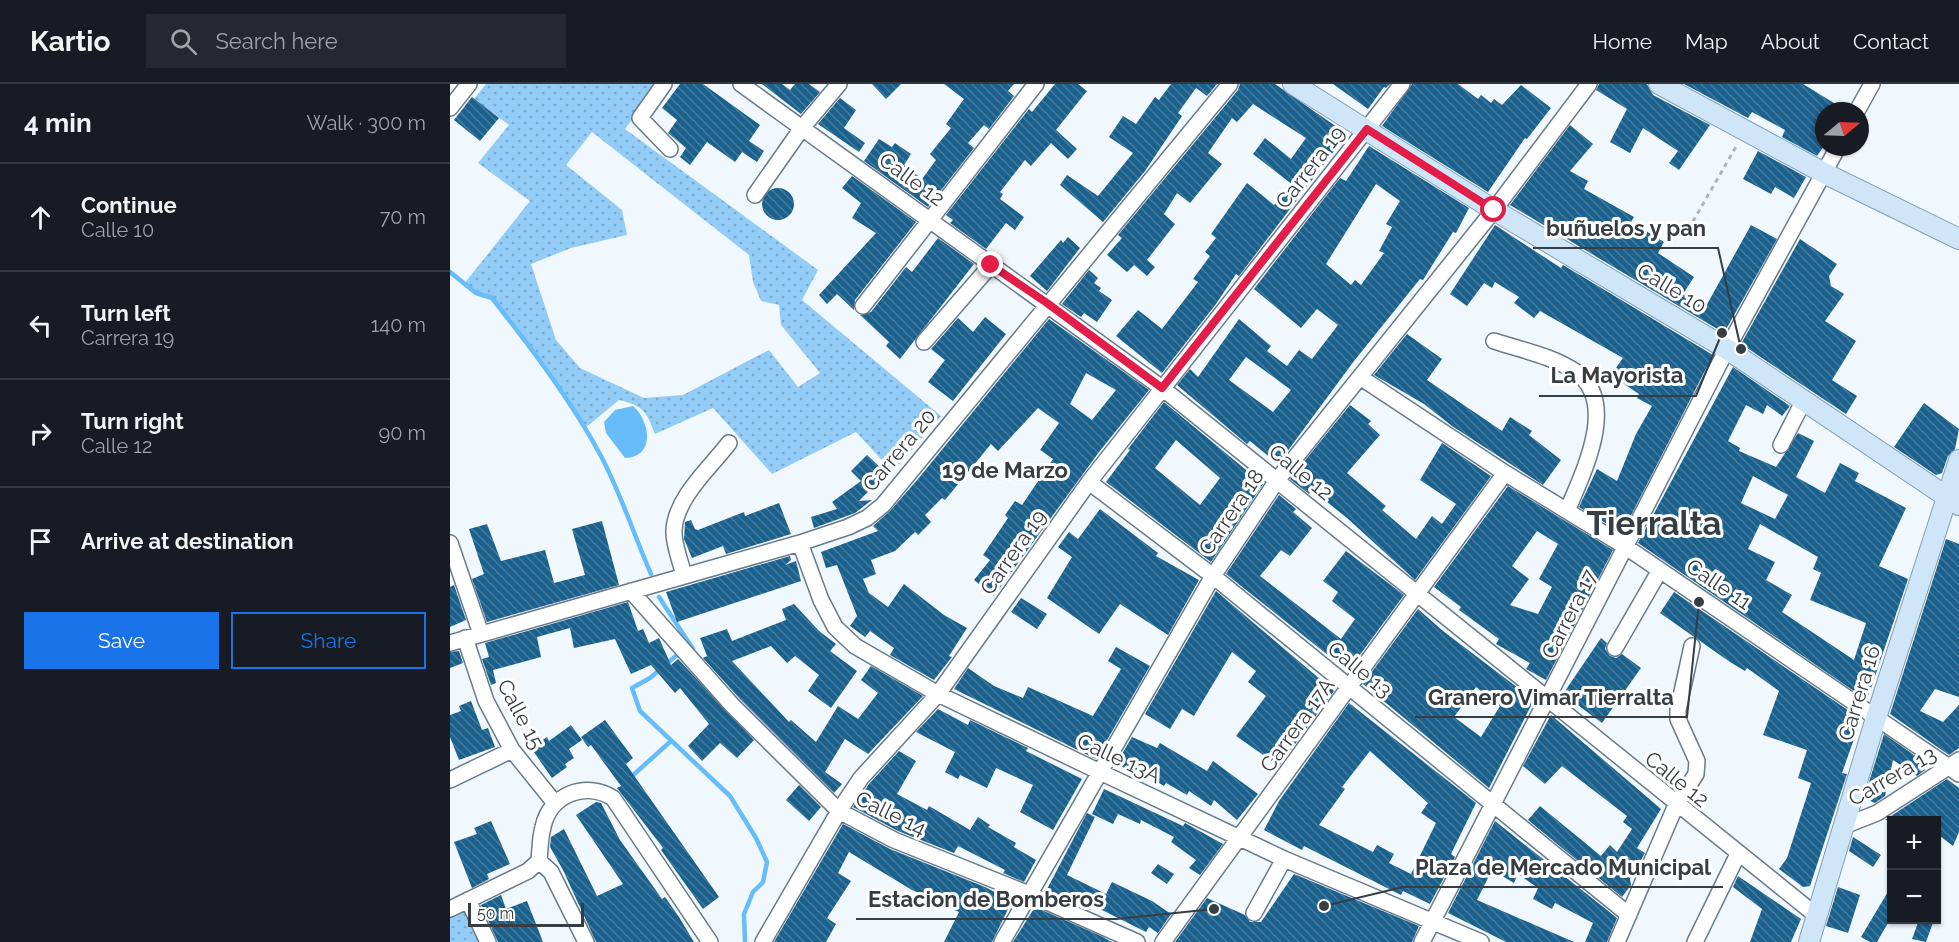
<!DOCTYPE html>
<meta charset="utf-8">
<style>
:root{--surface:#171b24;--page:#242831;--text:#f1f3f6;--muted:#9ea1a6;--line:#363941;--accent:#1a73e8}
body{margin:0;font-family:Raleway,sans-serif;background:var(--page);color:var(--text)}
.controls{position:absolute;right:18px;bottom:18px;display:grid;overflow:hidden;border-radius:0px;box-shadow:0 2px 4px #0004}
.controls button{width:54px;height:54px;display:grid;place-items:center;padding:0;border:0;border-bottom:2px solid var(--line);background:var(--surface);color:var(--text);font:30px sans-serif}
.compass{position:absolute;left:1365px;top:18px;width:54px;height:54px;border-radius:50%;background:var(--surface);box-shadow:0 2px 4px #0004;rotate:71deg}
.scale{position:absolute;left:18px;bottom:15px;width:116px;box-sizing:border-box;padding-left:6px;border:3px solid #363d43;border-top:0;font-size:16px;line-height:21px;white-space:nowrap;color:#363d43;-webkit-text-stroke:4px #fff;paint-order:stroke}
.stop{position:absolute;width:18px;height:18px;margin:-14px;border:4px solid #e11d48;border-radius:50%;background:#fff}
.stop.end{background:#e11d48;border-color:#fff;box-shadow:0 2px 6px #0008}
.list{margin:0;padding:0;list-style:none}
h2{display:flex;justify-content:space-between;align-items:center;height:78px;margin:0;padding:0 24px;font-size:26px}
h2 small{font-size:20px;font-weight:400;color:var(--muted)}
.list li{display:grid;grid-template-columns:39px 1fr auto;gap:18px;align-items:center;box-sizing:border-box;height:108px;padding:0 24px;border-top:2px solid var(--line)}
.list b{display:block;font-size:22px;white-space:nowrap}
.list p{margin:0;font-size:20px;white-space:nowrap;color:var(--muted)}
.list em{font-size:20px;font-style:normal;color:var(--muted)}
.actions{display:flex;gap:12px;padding:18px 24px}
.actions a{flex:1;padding:14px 0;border:2px solid var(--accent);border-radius:0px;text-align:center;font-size:21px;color:var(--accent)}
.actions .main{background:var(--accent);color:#fff}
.icon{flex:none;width:33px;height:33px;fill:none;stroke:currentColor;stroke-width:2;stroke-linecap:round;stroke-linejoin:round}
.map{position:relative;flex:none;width:1509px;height:858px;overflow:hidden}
header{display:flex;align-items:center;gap:36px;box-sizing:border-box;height:84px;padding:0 30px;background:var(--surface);border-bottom:2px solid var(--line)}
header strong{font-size:28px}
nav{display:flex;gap:33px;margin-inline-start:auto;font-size:21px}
.search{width:420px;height:54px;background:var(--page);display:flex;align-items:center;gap:15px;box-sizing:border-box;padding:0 21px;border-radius:0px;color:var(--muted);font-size:22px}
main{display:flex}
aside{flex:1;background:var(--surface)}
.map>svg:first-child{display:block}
.grass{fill:url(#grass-dots);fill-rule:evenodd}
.water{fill:#66bdfa}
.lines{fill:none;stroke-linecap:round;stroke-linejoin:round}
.stream{stroke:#66bdfa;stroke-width:4.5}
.building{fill:url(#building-back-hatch);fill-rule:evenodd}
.minor-casing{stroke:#6a7b88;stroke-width:18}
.major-casing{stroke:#84a0b6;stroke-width:22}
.path{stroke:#adb5bb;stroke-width:3;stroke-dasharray:4.5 4.5;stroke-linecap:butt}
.minor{stroke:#fff;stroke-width:15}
.major{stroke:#cee6f8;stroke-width:20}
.route{stroke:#e11d48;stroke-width:8}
.labels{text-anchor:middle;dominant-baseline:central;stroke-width:6;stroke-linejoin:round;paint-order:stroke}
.street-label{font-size:21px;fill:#363d43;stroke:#fff}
.neighbourhood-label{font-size:22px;font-weight:bold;fill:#363d43;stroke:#fff}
.town-label{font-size:33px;font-weight:bold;fill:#363d43;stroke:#fff}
.leader{fill:none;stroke:#363d43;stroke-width:2}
.callout-dot{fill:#363d43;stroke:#fff;stroke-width:2}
.callout-label{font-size:22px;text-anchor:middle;font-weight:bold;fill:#363d43;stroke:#fff;stroke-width:6;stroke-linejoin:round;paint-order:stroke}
</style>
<header>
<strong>Kartio</strong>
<div class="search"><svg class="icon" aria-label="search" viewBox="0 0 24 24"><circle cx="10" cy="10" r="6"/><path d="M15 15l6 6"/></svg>Search here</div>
<nav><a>Home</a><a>Map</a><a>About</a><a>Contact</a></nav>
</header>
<main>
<aside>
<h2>4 min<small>Walk · 300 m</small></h2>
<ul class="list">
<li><svg class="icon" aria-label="ahead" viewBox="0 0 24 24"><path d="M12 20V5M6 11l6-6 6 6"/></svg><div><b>Continue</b><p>Calle 10</p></div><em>70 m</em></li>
<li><svg class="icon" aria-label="left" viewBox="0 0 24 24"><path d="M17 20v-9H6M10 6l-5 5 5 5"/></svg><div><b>Turn left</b><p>Carrera 19</p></div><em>140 m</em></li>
<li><svg class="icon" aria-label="right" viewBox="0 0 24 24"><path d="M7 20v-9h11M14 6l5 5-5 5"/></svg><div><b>Turn right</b><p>Calle 12</p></div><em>90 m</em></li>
<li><svg class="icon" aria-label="arrive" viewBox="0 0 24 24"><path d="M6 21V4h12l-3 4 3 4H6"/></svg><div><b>Arrive at destination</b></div></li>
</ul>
<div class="actions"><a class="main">Save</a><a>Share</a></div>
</aside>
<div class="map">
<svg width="1509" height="858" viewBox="0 0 1509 858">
<defs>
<pattern id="grass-dots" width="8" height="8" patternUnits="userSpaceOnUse" patternTransform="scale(1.5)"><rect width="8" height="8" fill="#92ccf7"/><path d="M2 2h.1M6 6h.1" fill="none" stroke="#78a7ca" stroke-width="1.8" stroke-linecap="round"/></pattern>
<pattern id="building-back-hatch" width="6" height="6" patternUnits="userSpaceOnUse" patternTransform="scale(1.5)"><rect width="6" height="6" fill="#1b618d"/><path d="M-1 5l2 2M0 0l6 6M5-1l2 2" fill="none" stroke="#457a9c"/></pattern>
</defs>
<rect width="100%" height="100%" fill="#f0f8fe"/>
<!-- grass -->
<path class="grass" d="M36,0H209L175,45L368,186L352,216L491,332L443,388L406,348L322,390L263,324L205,350C196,327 194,322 169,316L134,345L77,258L42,214L26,209L14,200L80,117L28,79L59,41L24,15ZM142,48L299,171L303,198L311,217L329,221L331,241L370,289L348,303L319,266L233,311L194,314L130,284L106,256L81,180L121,164L177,151L172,126L116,81Z
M16,823L33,858H0V831Z"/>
<!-- water -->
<path class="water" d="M183,322C200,337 206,373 175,374L156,349L154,338L165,326Z"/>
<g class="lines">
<!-- stream -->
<path class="stream" d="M0,188L26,209L42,214C81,264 121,316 151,372C171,410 184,451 201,490
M209,513L243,565
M227,571L200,594L182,604L190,627L280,712L306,754L317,778L313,798L303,808L294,830L295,858
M181,693L221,657"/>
</g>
<!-- building -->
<path class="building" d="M230,0H253L310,41L299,57L314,67L307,78L292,68L285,78L257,58L240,81L230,73L236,64L218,49L227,36L212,24Z
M312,0H332L340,6L345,0H359L370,8L351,30Z
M422,0H451L436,15Z
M494,0H564L558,7L564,12L539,45L534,41L518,59L524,64L478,123L414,77L429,55L442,63L445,59L461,70L454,81L472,95L486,76L480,70L501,44L496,40L514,15Z
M605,0H628L637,7L606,46L627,65L618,75L601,59L581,82L575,76L550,108L553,110L550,115L574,133L565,146L556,139L536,165L500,139L503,136L496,131L579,25L582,28Z
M721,0H767L757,12L746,4L728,29L732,32L695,87L653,138L610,101L617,91L648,112L683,69L659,53L673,32L686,40L705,13L709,16Z
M790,0H825L897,50L789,192L786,190L766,220L712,289L666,252L688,226L712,245L748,198L743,195L760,172L755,168L766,154L761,150L797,99L824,121L843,101L803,70L815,54L841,75L856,54L803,20L787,38L782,34L758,69L772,80L740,119L727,109L714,130L725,140L697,176L705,183L697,192L684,181L677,188L657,171L672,154L668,151L788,6Z
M883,0H940L936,4L934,3L918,25Z
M962,0H1008L1028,15L1031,11L1041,19L1044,15L1052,21L1071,1L1101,24L1077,55L1075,54L1038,108L932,42Z
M1149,0H1197L1203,11L1260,41L1229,86L1219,79L1228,67L1193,44L1180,69L1160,58L1177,25L1146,6Z
M1234,0H1353L1397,27H1374V62L1367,72L1332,53L1335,46L1302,28L1298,34Z
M22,13L49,34L30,57L4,36Z
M390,14L406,26L394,44L415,59L409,68L368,40Z
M1120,41L1143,60L1120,87L1138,97L1134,105L1184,133L1181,138L1214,158L1208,169L1244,193L1233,210L1255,224L1301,141L1327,155L1274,249L1060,121Z
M919,62L1019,124L1006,149L1003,148L973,196L970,195L904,277L828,380L800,357L797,360L727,301L740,285L748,293L789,235L821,262L817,267L837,282L849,266L862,275L888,241L867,225L851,244L804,205L890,94L896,97ZM926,100L950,117L936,140L942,143L929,167L934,169L911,201L905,196L901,201L876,180ZM796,273L841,306L823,328L779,296Z
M1308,67L1356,93L1344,114L1325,103L1321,110L1293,95Z
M402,92L466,138L405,216L404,226L387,210L377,220L369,211L426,149L402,134L411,119L392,104Z
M312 120a16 16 0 1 1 32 0a16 16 0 1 1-32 0Z
M1045,141L1111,184L1113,181L1263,271L1172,449L1129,423L1147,385L1167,397L1186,350L1202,322L1187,314L1189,310L1161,291L1173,274L1090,227L1084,234L1064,219L1069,213L1045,198L1042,204L1034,199L1017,222L1000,210Z
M618,153L630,164L597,207L580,192L611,156L613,159Z
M488,154L524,180L450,275L436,262L439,258L410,231L421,228L456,183L462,188Z
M1350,155L1387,180L1379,192L1381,202L1394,210L1375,237L1406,257L1382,296L1407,312L1396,330L1291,260Z
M639,186L648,194L644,199L651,204L649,207L662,216L647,238L634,229L631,233L612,220Z
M535,233L556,250L503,317L478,298L495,276L481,265L508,234L523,248Z
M599,235L699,306L649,368L544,512L524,496L540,476L533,471L558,434L555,431L565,417L572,421L603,375L590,366L609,339L588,324L548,367L541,360L495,416L492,414L475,431L481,438L468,451L465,448L445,467L421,476L426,490L413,495L419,509L438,523L454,500L494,531L517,544L499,572L502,573L484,596L440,571L444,564L420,547L415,553L400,542L407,532L387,481L376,484L371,468L428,447L423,442L440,427L468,395ZM636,289L666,306L642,336L620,320Z
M957,250L992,275L977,296L1052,347L1060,333L1082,347L1079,351L1111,376L1093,401L1002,342L974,320L924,291Z
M1283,283L1340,322L1332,332L1317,321L1313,330L1296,321L1278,357L1290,364L1289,367L1326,383L1348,349L1364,357L1346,393L1375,409L1390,379L1409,389L1405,397L1456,424L1429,482L1458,495L1417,616L1188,459ZM1303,392L1338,411L1325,435L1291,419ZM1310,440L1368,473L1363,485L1371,489L1360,516L1416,539L1404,576L1332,528L1342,511L1316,496L1325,478L1298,465Z
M714,318L813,400L761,478L656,398L680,366L678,365ZM726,356L770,394L750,421L705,384Z
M1474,319L1509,345L1505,365L1498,372L1492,389L1486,391L1444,363Z
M900,321L921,337L918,340L930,351L897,389L936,422L932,426L966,455L982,432L992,440L1006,420L970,396L992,359L1041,392L965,496L897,434L862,406L859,410L840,395Z
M417,371L430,383L438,377L443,382L409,417L422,416L405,429L364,444L361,433L387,425L382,418L411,397L401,387Z
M1058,402L1163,466L1096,596L1076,585L1080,579L1046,560L1049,555L1009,526L1011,523L984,503ZM1087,447L1108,460L1089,495L1102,503L1088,530L1060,521L1079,495L1062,482Z
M829,411L846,425L843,428L862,444L840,472L831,466L810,492L891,555L905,535L882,517L888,508L873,497L896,467L954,511L898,587L776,490Z
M329,419L341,450L276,470L273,462L242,474L234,455L235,438L241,436L245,445L248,446L294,428L295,432Z
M650,425L708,469L706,472L749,496L718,551L670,520L649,550L597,514L622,473L608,463L619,448L628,455Z
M152,437L169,501L37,538L22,495L34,490L19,445L37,440L51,477L95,466L104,499L135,491L122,445Z
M1496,455L1509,460V613L1485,605L1470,627L1493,638L1509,621V664L1499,671L1440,630Z
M340,472L341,476L335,481L346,477L351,497L227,538L216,508Z
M4,501L16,536L0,543V503Z
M766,507L884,607L829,682L786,652L816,612L798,598L806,587L782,568L744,632L732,625L720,645L695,630Z
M1224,508L1411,635L1392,689L1397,690L1392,705L1360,802L1353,803L1329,785L1337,774L1361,699L1348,694L1357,666L1313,651L1329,607L1297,584L1295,587L1280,578L1210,529Z
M571,514L597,530L587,545L561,528Z
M178,518L188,547L193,545L199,559L209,554L221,581L228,575L304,656L287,674L270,659L252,677L238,662L259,640L230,604L225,609L201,581L181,590L165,555L124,564L120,544L87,553L91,573L43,586L46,599L41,601L32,575L39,573L35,559Z
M344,520L369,547L386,560L380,567L407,587L381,624L358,607L369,591L345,572L337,579L321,562L282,577L339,638L341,636L366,658L388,622L408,635L428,609L411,596L421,582L473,612L418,670L395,655L375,688L392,700L384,709L289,614L253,574L257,572L250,554L277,545L282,557L336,536L332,525Z
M968,525L993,547L1084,616L1039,704L913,600ZM1026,603L1050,622L1031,653L1004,633Z
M1151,554L1157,559L1155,565L1160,572L1166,574L1172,570L1191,584L1152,639L1113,610Z
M666,563L700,582L646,675L504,605L518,584L544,602L573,614L578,603L643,632L671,585L658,577Z
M9,567L13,579L0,584V568Z
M21,617L32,646L38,644L45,663L9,676L0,653V631L11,627L9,622Z
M899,619L1026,719L1001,770L1005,773L980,820L953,807L951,811L854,762L852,766L814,746L829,717ZM920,667L978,719L971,729L986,739L961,790L939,779L944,770L927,761L923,768L869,741L895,705L892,703Z
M488,625L518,641L520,636L578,664L576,667L632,695L603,746L570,728L583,701L546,684L537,704L510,691L508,695L495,688L505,668L466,648Z
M1101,631L1211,725L1187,764L1195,769L1180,795L1181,801L1172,813L1078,736L1090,722L1151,772L1160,761L1167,768L1182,745L1173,738L1177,732L1112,682L1095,700L1073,682Z
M155,636L183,674L176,680L269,813L253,825L211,766L213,764L167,704L171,702L141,661L138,663L131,653Z
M121,641L132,656L119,665L124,674L115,680L117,683L102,694L81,664L97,653L99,657Z
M1434,650L1477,680L1475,686L1467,692L1443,676L1435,712L1425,719L1414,714Z
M682,653L707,664L710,659L757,687L763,677L808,710L787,736L764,716L761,722L739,707L737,711L716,699L714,702L691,688L690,691L666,680Z
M449,667L466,677L447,710L477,726L479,722L520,746L528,733L540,741L538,743L566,759L564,763L586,776L574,798L553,789L555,786L508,762L504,769L448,747L403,723L419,700Z
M1497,695L1509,704V748L1503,762L1486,749V736H1435Z
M349,701L371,723L359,737L336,716Z
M654,705L733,742L735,739L773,760L750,791L739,784L746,776L721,758L724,753L691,736L690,740L668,730L663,740L642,730Z
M146,718L151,719L170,756L212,815L215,813L229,833L244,858H146L113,786L100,763L101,753L114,745L147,812L173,800L126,731Z
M637,729L645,733L617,791L656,810L662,798L702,817L721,830L708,849L699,843L696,848L642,821L640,826L596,807Z
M41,737L60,780L37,790L39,795L22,804L4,758L27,750L24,744Z
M1045,737L1167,834L1157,858H1135L1143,839L1105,819L1102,825L1083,815L1088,804L1068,790L1064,799L1042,786L1027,816L1124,858H1056L998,829Z
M393,740L440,765L535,803L562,817L542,858H494L509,828L462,806L399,768L388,789L401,797L377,834L386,840L376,858H324Z
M1403,753L1431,771L1423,783L1399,767Z
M708,780L724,790L717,800L701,789Z
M844,790L969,842L962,858H725L757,814L795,831L800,838H811Z
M1288,792L1351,835L1341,858H1300L1312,825L1283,803Z
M1442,801V832L1427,858H1420L1411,853Z
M1388,803L1410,811L1398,849L1376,842Z
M51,811L56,825L77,817L93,858H48L31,821Z
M585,823L651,852L662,858H563Z
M1469,836H1484L1476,858L1462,855Z"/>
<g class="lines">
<!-- minor casing -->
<g class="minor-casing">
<path id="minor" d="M214,0L190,34L220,65
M291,0L712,304L1367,832
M0,24L19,0
M1407,27L1422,0
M305,111L352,44L389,0
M413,222L586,0
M1044,257C1071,266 1103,272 1126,288C1169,318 1133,389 1117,427
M474,258L541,181
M910,293L1055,389L1176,463L1509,690
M1331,361L1354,316
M639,398L763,492L1179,831
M0,459L31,550
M350,459L371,516L385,543L405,562L488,610L650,688L834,775L1031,858
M234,492C231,478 223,460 224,446C226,413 260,384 279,359
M181,507L282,621L389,727L444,756L579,810L687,858
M15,554L36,617L62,666L104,718
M0,559L350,459L398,443L417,434L433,421L780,0
M1165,564L1210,486
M0,696L62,666
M1394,742L1427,729L1509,676
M89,777L101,788L136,858
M18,816L38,858
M0,825L78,787L89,777C90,766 90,754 93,743C100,710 136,697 163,714L260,858
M804,829L834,775
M313,858L389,727L411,694L488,610L639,398L952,0
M552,858L763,492L828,395L1044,126L1139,0
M713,858L1055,389
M972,858L1277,265L1388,63
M1167,858L1226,721L1246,690L1247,677L1228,635V626L1242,562
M1245,858L1288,770"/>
</g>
<!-- major casing -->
<g class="major-casing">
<path id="major" d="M843,0L1044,126L1277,265L1509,421
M1209,0L1374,89L1509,155
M1359,858L1426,634L1509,376"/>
</g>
<!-- path -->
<path class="path" d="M1234,153L1287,61"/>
<!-- minor -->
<use href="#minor" class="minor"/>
<!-- major -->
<use href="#major" class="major"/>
</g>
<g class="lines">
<!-- route -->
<path class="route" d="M541,181L597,219L712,304L917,45L1044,126"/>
</g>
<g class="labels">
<!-- street labels -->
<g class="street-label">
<text transform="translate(860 83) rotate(-52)">Carrera 19</text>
<text transform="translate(462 95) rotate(36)">Calle 12</text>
<text transform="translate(1222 204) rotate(31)">Calle 10</text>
<text transform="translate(449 366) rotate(-50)">Carrera 20</text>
<text transform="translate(851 388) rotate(39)">Calle 12</text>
<text transform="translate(781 428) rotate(-56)">Carrera 18</text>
<text transform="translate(563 468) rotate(-55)">Carrera 19</text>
<text transform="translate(1269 500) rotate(34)">Calle 11</text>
<text transform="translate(1119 530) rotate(-63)">Carrera 17</text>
<text transform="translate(910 585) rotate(39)">Calle 13</text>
<text transform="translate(1409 609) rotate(-73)">Carrera 16</text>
<text transform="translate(71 630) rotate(62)">Calle 15</text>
<text transform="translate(847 641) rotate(-54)">Carrera 17A</text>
<text transform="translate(669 674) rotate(25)">Calle 13A</text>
<text transform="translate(1442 692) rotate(-30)">Carrera 13</text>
<text transform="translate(1227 695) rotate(39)">Calle 12</text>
<text transform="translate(441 729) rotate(26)">Calle 14</text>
</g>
<!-- neighbourhood labels -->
<g class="neighbourhood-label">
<text x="555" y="386">19 de Marzo</text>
</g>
<!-- town labels -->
<g class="town-label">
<text x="1204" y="439">Tierralta</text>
</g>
</g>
<!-- callouts -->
<path class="leader" d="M1291 265L1268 164H1083M1272 249L1246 312H1089M1249 518L1237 633H965M874 822L953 803H1273M764 825L666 835H406"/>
<g class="callout-dot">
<circle cx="1291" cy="265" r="6"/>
<circle cx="1272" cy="249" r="6"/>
<circle cx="1249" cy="518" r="6"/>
<circle cx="874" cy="822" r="6"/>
<circle cx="764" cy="825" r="6"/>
</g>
<g class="callout-label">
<text x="1176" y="152">buñuelos y pan</text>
<text x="1167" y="299">La Mayorista</text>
<text x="1101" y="621">Granero Vimar Tierralta</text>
<text x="1113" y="791">Plaza de Mercado Municipal</text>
<text x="536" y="823">Estacion de Bomberos</text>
</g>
</svg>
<div class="controls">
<button>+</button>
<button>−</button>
</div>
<svg class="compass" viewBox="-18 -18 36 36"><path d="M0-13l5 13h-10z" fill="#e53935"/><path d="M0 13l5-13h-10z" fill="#9ea1a6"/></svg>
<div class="scale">50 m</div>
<div class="stop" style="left:1044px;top:126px"></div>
<div class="stop end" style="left:541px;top:181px"></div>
</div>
</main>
